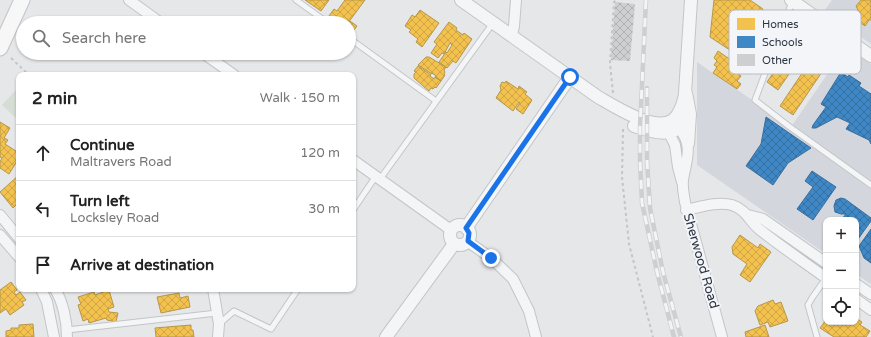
<!DOCTYPE html>
<meta charset="utf-8">
<style>
:root{--surface:#fff;--page:#f6f6f6;--text:#222;--muted:#767676;--line:#e0e0e0}
body{margin:0;font-family:"Varela Round",sans-serif;background:var(--page);color:var(--text)}
.controls{position:absolute;right:12px;bottom:12px;display:grid;overflow:hidden;border-radius:8px;box-shadow:0 1px 3px #0004}
.controls button{width:36px;height:36px;display:grid;place-items:center;padding:0;border:0;border-bottom:1px solid var(--line);background:var(--surface);color:var(--text);font:20px sans-serif}
.stop{position:absolute;width:12px;height:12px;margin:-9px;border:3px solid #1a73e8;border-radius:50%;background:#fff}
.stop.end{background:#1a73e8;border-color:#fff;box-shadow:0 1px 4px #0008}
.list{margin:0;padding:0;list-style:none}
h2{display:flex;justify-content:space-between;align-items:center;height:52px;margin:0;padding:0 16px;font-size:17px}
h2 small{font-size:13px;font-weight:400;color:var(--muted)}
.list li{display:grid;grid-template-columns:26px 1fr auto;gap:12px;align-items:center;box-sizing:border-box;height:56px;padding:0 16px;border-top:1px solid var(--line)}
.list b{display:block;font-size:15px;white-space:nowrap}
.list p{margin:0;font-size:13px;white-space:nowrap;color:var(--muted)}
.list em{font-size:13px;font-style:normal;color:var(--muted)}
.icon{flex:none;width:22px;height:22px;fill:none;stroke:currentColor;stroke-width:2;stroke-linecap:round;stroke-linejoin:round}
.map{position:relative;flex:none;width:871px;height:337px;overflow:hidden}
.search{position:absolute;background:var(--surface);box-shadow:0 1px 3px #0004;left:16px;top:16px;width:340px;height:44px;display:flex;align-items:center;gap:10px;box-sizing:border-box;padding:0 14px;border-radius:22px;color:var(--muted);font-size:15px}
.panel{position:absolute;background:var(--surface);box-shadow:0 1px 3px #0004;left:16px;top:72px;width:340px;height:220px;border-radius:8px}
.map>svg:first-child{display:block}
.built{fill:#d3d6dc}
.green{fill:#d6ddd5}
.homes{fill:url(#homes-cross-hatch);stroke:#b6974b}
.schools{fill:url(#schools-cross-hatch);stroke:#396f9e}
.building{fill:url(#building-cross-hatch)}
.lines{fill:none;stroke-linecap:round;stroke-linejoin:round}
.service-casing{stroke:#c3c5c7;stroke-width:7}
.minor-casing{stroke:#c3c5c7;stroke-width:12}
.tertiary-casing{stroke:#c3c5c7;stroke-width:14}
.primary-casing{stroke:#c1c4c7;stroke-width:17}
.path{stroke:#c3c5c9;stroke-width:2;stroke-dasharray:3 3;stroke-linecap:butt}
.service{stroke:#f4f5f6;stroke-width:5}
.minor{stroke:#f4f5f6;stroke-width:10}
.tertiary{stroke:#f4f5f6;stroke-width:12}
.primary{stroke:#f7f7f8;stroke-width:15}
.rail-casing{stroke:#cdcfd1;stroke-width:4.5}
.rail{stroke:#f3f5f8;stroke-width:3;stroke-dasharray:9;stroke-linecap:butt}
.route{stroke:#1a73e8;stroke-width:5}
.labels{text-anchor:middle;dominant-baseline:central;stroke-width:4;stroke-linejoin:round;paint-order:stroke}
.street-label{font-size:13px;fill:#2a3443;stroke:#f3f5f8}
.key{fill:#f3f5f8;stroke:#b7bbc2;stroke-width:1}
.key-label{font-size:11px;fill:#2a3443}
</style>
<div class="map">
<svg width="871" height="337" viewBox="0 0 871 337">
<defs>
<pattern id="homes-cross-hatch" width="8" height="8" patternUnits="userSpaceOnUse"><rect width="8" height="8" fill="#f2c14e"/><path d="M0 0l8 8M0 8l8-8" fill="none" stroke="#d0a645"/></pattern>
<pattern id="schools-cross-hatch" width="8" height="8" patternUnits="userSpaceOnUse"><rect width="8" height="8" fill="#3f88c5"/><path d="M0 0l8 8M0 8l8-8" fill="none" stroke="#3570a2"/></pattern>
<pattern id="building-cross-hatch" width="8" height="8" patternUnits="userSpaceOnUse"><rect width="8" height="8" fill="#cdcfd1"/><path d="M0 0l8 8M0 8l8-8" fill="none" stroke="#b0b2b5"/></pattern>
</defs>
<rect width="100%" height="100%" fill="#e5e7e9"/>
<!-- built -->
<path class="built" d="M832,0H871V44L824,11Z
M846,47L871,64V284L856,274V220H826V254L697,165V62L791,127Z"/>
<!-- green -->
<path class="green" d="M16,90L19,93V121L2,105Z"/>
<!-- homes -->
<path class="homes" d="M305,0H329L321,11Z
M345,0H365L348,23H339L329,16L334,9L337,11Z
M714,0H750L763,9L745,60L710,37Z
M861,0H871V20H869L865,26L855,19L859,12L856,6Z
M420,10L439,23L422,47L416,42L418,39L409,32L411,30L405,26L412,15L415,17Z
M350,21L357,26L352,33L349,30L348,23Z
M449,22L457,28L456,30L463,35L464,33L472,39L456,63L453,61L447,68L439,62L446,52L447,53L452,45L450,43L444,54L442,53L438,58L431,53L437,44L434,42Z
M792,31L807,42L797,56L800,58L778,90L767,82L784,57L780,54L786,45L783,43Z
M718,51L741,67L737,73L741,76L737,81L741,84L737,89L713,73L717,67L714,65L717,61L714,58Z
M817,51L830,60L793,115L780,106Z
M426,57H429L446,67L444,70L445,72L444,74L445,75L441,81L435,77L436,76L432,73V74L418,65Z
M418,66L431,75L430,76L434,79L435,77L441,81L436,88L435,87L433,89L431,88L429,91L414,78V74L416,72L414,71Z
M506,81L518,89L519,86L527,92L525,94L532,100L523,114L516,109L520,103L519,102L513,111L496,98L501,90L500,86L502,82L505,83Z
M0,122L10,128L4,138L8,140L5,144L19,153V158L9,174L0,168V162L2,158L0,157Z
M19,175V202L13,208L0,192Z
M740,235L758,248L760,244L771,252L750,282L740,275L747,264L733,254L732,247Z
M11,282L17,290L14,292L16,295L20,292L26,300L22,302L24,305L10,315L6,309L0,313V290Z
M109,290L114,307L108,309L109,312L118,313L116,322L107,320L106,318L89,323L88,319L83,321L78,305L81,304L78,297L94,292L95,295Z
M179,293L180,298L188,296L190,307L161,313L157,297Z
M773,300L775,304L781,302L788,321L770,327L768,322L760,325L755,311L758,306Z
M856,318L862,322L860,325L870,331L866,337H834L820,328L826,320V322H856Z
M33,324L34,337H6V331L11,330V328H19V325Z
M191,325V330H193L194,337H156L155,328Z
M765,325L769,337H746L745,332Z"/>
<!-- schools -->
<path class="schools" d="M841,72L848,77L849,75L861,83L859,86L871,94V144L869,140L846,129L850,123L837,117L816,128H812L813,125L826,107L821,104Z
M766,117L811,148L788,163L773,185L746,166L761,144Z
M812,171L836,187L813,220L797,209L813,187L805,181Z
M841,198L845,199L871,218V221L856,242V220H841L846,214H841L835,212L834,206L836,200Z
M871,229V263L864,258L859,246Z"/>
<!-- building -->
<path class="building" d="M615,2L635,4L630,61L611,60Z"/>
<g class="lines">
<!-- service casing -->
<g class="service-casing">
<path id="service" d="M296,0L328,23
M792,2L755,100L790,127L871,185
M349,38L436,101
M380,179L493,23
M353,210L376,176
M219,324L234,311L271,329L298,289
M67,330L217,313
M817,337L808,305L812,298L826,278"/>
</g>
<!-- minor casing -->
<g class="minor-casing">
<path id="minor" d="M129,0L161,23
M512,35L514,26L516,0
M203,53L234,75
M687,93L691,114L689,144
M679,128C694,146 686,160 683,180C682,188 684,195 685,202L722,337
M669,133L675,145L678,167L682,182
M353,160L451,230
M686,210C700,207 718,201 732,205C747,210 749,221 759,229C780,246 804,262 826,278
M0,215L19,238
M748,215L763,219L826,263
M0,235L19,257
M467,241L491,258L513,279L529,311L536,337
M856,284L871,294
M41,289L47,302L54,337
M55,289C63,302 67,321 67,337
M213,289L219,324L218,337
M856,299L871,310"/>
</g>
<!-- tertiary casing -->
<g class="tertiary-casing">
<path id="tertiary" d="M461,0L598,97C614,106 655,133 673,120C680,114 683,104 685,95
M791,0L871,56
M634,126C650,131 670,139 683,124L691,0
M450 235a10 10 0 1 1 20 0a10 10 0 1 1-20 0Z
M466,228L570,77
M386,337L454,244"/>
</g>
<!-- primary casing -->
<g class="primary-casing">
<path id="primary" d="M0,48L22,0"/>
</g>
<!-- path -->
<path class="path" d="M11,58L29,75
M613,93L610,63L614,2L616,0
M623,129L622,177L629,244L653,337"/>
<!-- service -->
<use href="#service" class="service"/>
<!-- minor -->
<use href="#minor" class="minor"/>
<!-- tertiary -->
<use href="#tertiary" class="tertiary"/>
<!-- primary -->
<use href="#primary" class="primary"/>
<!-- rail casing -->
<g class="rail-casing">
<path id="rail" d="M646,0L640,127V160L642,203L657,272L674,337
M647,88V161L650,208L663,272L681,337"/>
</g>
<!-- rail -->
<use href="#rail" class="rail"/>
</g>
<g class="lines">
<!-- route -->
<path class="route" d="M491,258L468,241L469,233L466,228L570,77"/>
</g>
<g class="labels">
<!-- street labels -->
<g class="street-label">
<text transform="translate(701 261) rotate(74)">Sherwood Road</text>
</g>
</g>
<!-- legend -->
<rect x="729" y="10" width="132" height="64" rx="6" class="key"/>
<rect x="737" y="18" width="18" height="12" fill="#f2c14e"/>
<rect x="737" y="36" width="18" height="12" fill="#3f88c5"/>
<rect x="737" y="54" width="18" height="12" fill="#cdcfd1"/>
<g class="key-label">
<text x="762" y="28">Homes</text>
<text x="762" y="46">Schools</text>
<text x="762" y="64">Other</text>
</g>
</svg>
<div class="controls">
<button>+</button>
<button>−</button>
<button><svg class="icon" aria-label="locate" viewBox="0 0 24 24"><circle cx="12" cy="12" r="6"/><path d="M12 2v4M12 18v4M2 12h4M18 12h4"/></svg></button>
</div>
<div class="stop" style="left:570px;top:77px"></div>
<div class="stop end" style="left:491px;top:258px"></div>
<div class="search"><svg class="icon" aria-label="search" viewBox="0 0 24 24"><circle cx="10" cy="10" r="6"/><path d="M15 15l6 6"/></svg>Search here</div>
<section class="panel">
<h2>2 min<small>Walk · 150 m</small></h2>
<ul class="list">
<li><svg class="icon" aria-label="ahead" viewBox="0 0 24 24"><path d="M12 20V5M6 11l6-6 6 6"/></svg><div><b>Continue</b><p>Maltravers Road</p></div><em>120 m</em></li>
<li><svg class="icon" aria-label="left" viewBox="0 0 24 24"><path d="M17 20v-9H6M10 6l-5 5 5 5"/></svg><div><b>Turn left</b><p>Locksley Road</p></div><em>30 m</em></li>
<li><svg class="icon" aria-label="arrive" viewBox="0 0 24 24"><path d="M6 21V4h12l-3 4 3 4H6"/></svg><div><b>Arrive at destination</b></div></li>
</ul>
</section>
</div>
